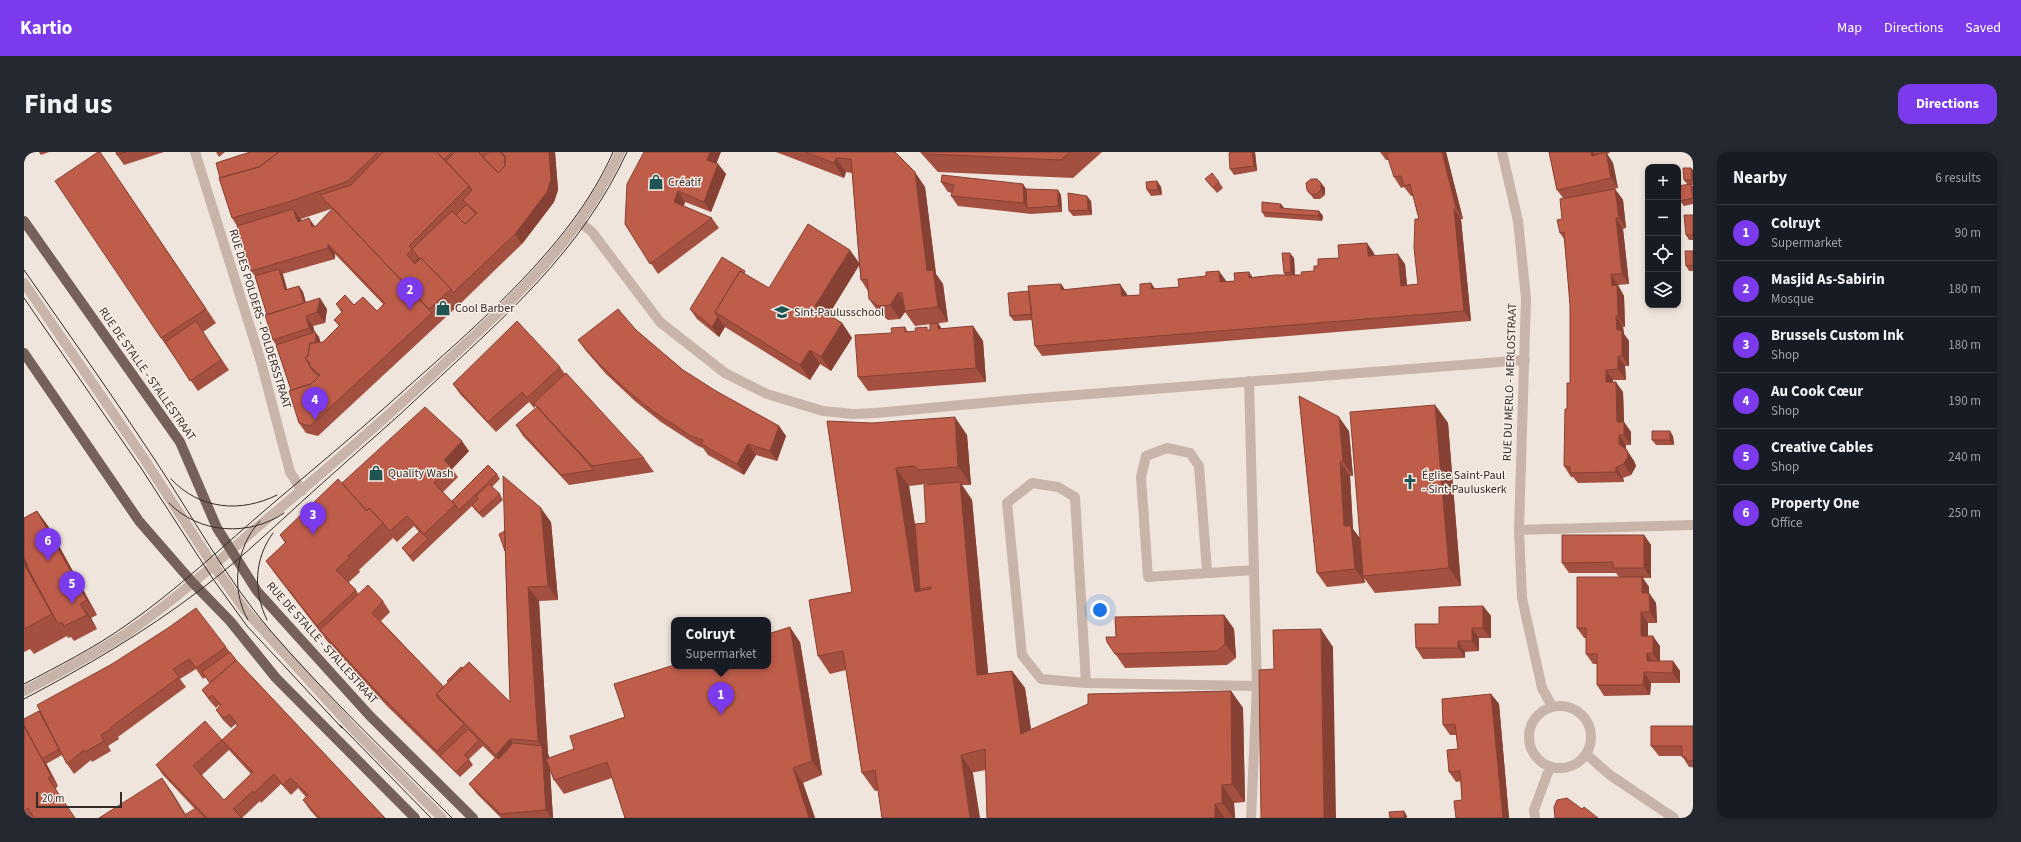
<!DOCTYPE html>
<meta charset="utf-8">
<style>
:root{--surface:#171b24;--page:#242831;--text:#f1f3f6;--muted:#9ea1a6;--line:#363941;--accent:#7c3aed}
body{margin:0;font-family:"Source Sans 3",sans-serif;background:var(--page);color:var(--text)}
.controls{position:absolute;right:12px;top:12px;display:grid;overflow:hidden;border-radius:8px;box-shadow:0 2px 6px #0003}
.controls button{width:36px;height:36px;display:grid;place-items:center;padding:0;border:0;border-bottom:1px solid var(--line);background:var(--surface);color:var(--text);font:20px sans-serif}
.scale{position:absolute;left:12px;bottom:10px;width:86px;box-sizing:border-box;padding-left:4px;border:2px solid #352b28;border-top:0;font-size:11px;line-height:14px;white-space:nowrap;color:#352b28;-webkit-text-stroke:3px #f8efe8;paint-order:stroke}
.you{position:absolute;left:1076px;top:458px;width:14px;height:14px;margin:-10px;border:3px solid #fff;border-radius:50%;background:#1a73e8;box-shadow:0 0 0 6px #1a73e833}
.badge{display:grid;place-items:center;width:26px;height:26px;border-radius:50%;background:var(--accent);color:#fff;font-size:13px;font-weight:700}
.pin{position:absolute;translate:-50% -33px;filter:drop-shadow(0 1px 2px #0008)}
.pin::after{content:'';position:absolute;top:21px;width:14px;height:12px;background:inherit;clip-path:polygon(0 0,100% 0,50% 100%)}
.popup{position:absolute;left:647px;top:465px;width:100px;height:52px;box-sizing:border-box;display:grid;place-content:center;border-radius:8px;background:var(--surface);filter:drop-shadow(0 1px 3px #0005);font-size:13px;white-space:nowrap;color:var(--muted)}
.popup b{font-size:15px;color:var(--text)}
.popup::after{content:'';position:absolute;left:50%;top:100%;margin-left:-8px;border:8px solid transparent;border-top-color:var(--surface)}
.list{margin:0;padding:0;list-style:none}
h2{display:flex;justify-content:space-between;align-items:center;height:52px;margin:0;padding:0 16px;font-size:17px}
h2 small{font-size:13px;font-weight:400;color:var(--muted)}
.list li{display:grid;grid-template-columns:26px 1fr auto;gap:12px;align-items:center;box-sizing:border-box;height:56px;padding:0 16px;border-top:1px solid var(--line)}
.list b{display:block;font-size:15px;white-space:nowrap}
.list p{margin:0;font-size:13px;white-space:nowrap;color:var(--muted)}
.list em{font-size:13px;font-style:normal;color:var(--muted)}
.icon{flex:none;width:22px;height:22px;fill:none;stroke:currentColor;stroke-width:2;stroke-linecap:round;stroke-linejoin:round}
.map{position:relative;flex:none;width:1669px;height:666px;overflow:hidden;border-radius:12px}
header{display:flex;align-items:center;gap:24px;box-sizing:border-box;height:56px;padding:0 20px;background:var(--accent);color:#fff}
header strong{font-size:19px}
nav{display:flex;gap:22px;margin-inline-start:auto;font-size:14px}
.intro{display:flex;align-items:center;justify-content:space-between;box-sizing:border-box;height:96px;padding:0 24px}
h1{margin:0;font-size:28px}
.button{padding:10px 18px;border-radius:12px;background:var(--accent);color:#fff;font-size:14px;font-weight:700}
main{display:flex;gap:24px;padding:0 24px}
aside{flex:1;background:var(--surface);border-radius:12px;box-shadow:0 2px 6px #0003}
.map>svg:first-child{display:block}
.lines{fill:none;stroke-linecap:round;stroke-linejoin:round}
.minor{stroke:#c8b4a8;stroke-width:10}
.major{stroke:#76615a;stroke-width:10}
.tram{stroke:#352b28;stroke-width:1}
.wall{fill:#a45040;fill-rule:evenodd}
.shaded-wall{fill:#864134}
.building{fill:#bf5d4b;stroke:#864134;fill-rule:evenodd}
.labels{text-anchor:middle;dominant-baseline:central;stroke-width:3;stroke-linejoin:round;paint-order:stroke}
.poi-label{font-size:12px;fill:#352b28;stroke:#f8efe8;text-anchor:start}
.street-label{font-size:12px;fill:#352b28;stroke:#f8efe8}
</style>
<header>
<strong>Kartio</strong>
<nav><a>Map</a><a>Directions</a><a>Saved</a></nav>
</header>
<div class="intro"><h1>Find us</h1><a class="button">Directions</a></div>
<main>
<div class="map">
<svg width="1669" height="666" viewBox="0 0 1669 666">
<rect width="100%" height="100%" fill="#f0e5dc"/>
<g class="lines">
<!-- minor -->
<path class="minor" d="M171,0L237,210L266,320L278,339
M1478,0L1494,69L1502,146L1495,378L1498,446L1518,536L1528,554
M556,70L568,80L636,170L701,221L743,242L799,259L829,262L852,261L990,248L1501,208
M0,131L117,302L185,407L221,458L333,581L418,666
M1495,378L1669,373
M1183,419L1175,314L1166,301L1143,296L1122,304L1117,325L1124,425L1230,418
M1062,531L1017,527L998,503L983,351L1008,331L1034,335L1051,345L1062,531L1233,534L1225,229
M0,539C35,521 70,502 103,481C150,449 193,410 236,373C290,328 344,282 396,234C471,164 552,96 596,0
M1505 585a31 31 0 1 1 62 0a31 31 0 1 1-62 0Z
M1562,602L1586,623L1650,666
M1227,666L1233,534
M1511,666L1510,658L1526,615"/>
<!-- major -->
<path class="major" d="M0,69L156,290L193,376L233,439L346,564L449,666
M0,201L115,369L169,431L206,469L252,526L391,666"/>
<!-- tram -->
<path class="tram" d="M0,118C44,181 89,244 131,308C169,365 201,425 245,477C302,543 366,604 428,666
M0,146L117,316L189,427L223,474L318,576
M147,327C176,358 217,361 253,343
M145,351C175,382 225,385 260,361
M224,468C206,437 212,395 236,369
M243,468C229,439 230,407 249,381
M0,532C34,514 70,496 101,474C153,438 199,394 247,353C287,319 327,286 366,251C443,181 547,97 589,0
M0,547C61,515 121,480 176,438C221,404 261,364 303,327C336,297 370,269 402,238C480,165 557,100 603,0
M316,573L407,666"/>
</g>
<!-- wall -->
<path class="wall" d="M15,0H25L17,3Z
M92,0H140L100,13L93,3Z
M192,0H201L195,5Z
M226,0H531L534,38L530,50L498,92L437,151L294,284L282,281L275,271L267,238L252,193L249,188L243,163L231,124L227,119L213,74L208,66L196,26ZM307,57V58L292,74H291L277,69V67ZM311,102L359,152L353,159L330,153L312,152L318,161L310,168L315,174L299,190H296L295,185L291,180L289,174L301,171L303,157L282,151L279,140L275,134L263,138L258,122L311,107Z
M752,0H871L901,35L912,122L919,132L924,170L891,174L881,160L876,167L864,168L855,161L845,147L844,139L837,128L835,113L804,163L818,171L828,186L807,219L796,212L786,228L701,175L695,185L673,167L666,157L724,124L745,136L835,111L828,21L822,20L820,26Z
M896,0H1078L1049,26L914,20Z
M1231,0L1233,19L1210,23L1206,17Z
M1356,0H1422L1439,67H1437L1447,169L1018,204L1011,194L1008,168L990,169L986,164L1037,132L1041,138L1103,142V144L1116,143L1127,131L1131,137L1155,135L1211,129L1228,125L1261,123L1260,121L1270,106L1271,123H1278L1290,119L1294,114L1315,106L1350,101L1351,104L1381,112L1383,133L1394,132L1395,67L1389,44H1387L1380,35L1377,36L1370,25L1365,8H1362Z
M1525,0H1585L1586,1L1583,2L1589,11L1594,36L1579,40L1591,37L1599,48L1602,76L1599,77L1605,132L1594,133L1595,135L1600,144L1601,175H1599L1600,182L1605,189V214H1601L1602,228H1589V230L1599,240L1600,270L1607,280V293H1602V298L1610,309L1612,314L1607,323L1599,326L1600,330L1554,331L1549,325H1547L1540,314L1543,257L1546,231V153L1540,87L1536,81L1538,67L1539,46L1533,38Z
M693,11L694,12L702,22L687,60L661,50L660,54L688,66L695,76L634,122L601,72Z
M85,13L192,171L179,180L205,218L174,239L137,186Z
M1667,16L1669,18V33H1668L1669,35V52L1660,54L1656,49L1663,32L1660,28Z
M1181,27L1195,30L1199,36L1193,41Z
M1133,29L1137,35L1138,43L1127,44L1123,38Z
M917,30L999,32L1002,37L1037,43L1038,60L1007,62L934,54L927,44L928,41L924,40Z
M1297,31L1301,36V43L1296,47H1290L1283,38Z
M1067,49L1068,63L1049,64L1045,59Z
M1295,59L1299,64L1298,69L1241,65L1238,60Z
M1669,63V88H1665L1662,83Z
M1669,99V119H1665L1662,114Z
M914,171L917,177L949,174L959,189L962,230L844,239L834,225L868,181L881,175L884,180L905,178Z
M612,178L659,218L692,239L755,274L762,284L753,309L732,303L720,323L684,303L679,296L674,294L637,270L612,250L582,222L562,199L554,188Z
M536,215L541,222L620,306L630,320L545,333L499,284L492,273L513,255L512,254L510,256L505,250L472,280L436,242L429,232Z
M1275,244L1325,279L1329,324H1326L1329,377L1336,386L1411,253L1424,271L1437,434L1351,441L1340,426L1341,431L1303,435L1293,421Z
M803,269L943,283L947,333H938L948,348L964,522L988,519L1001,536L1007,577L1207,539L1219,556L1221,650L1210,651L1211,666H963L962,618L851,639L838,621L822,518L806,522L794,504L828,440ZM903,332L904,333L902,371L891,372L885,334Z
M1649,284L1650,293H1632L1628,288Z
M445,299L428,317L434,325L419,340L428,349L473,322L476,327L468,335L476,342L479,348L459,366L451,358L448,354L389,410L378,396L395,380L390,374L373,390L369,386L335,418L336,420L324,431L332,438L335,443L359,449L366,460L357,469L420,535L439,516L486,550L481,399L527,370L534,448L515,449L524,602L525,604V606L550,597L601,565L776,490L798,623L779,631L791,666H601L588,626L540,642L530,628L526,617L529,666H477L453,642L445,632L471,606L458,593L459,594L445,607L449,613L436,625L363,554L303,489L252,423L242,409L261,391L256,383L318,331Z
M13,359L24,374L73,463L67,466L73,477L50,489L47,485L44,486L43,484L10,502L6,497L0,500V366Z
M1620,383L1627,393V426H1619L1625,435V441L1632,451L1633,471H1624V484L1636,494V509H1649L1656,519V531H1627L1626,543L1580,544L1573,533V512H1569L1562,502V486H1560L1553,476L1595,425L1592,421H1545L1538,411Z
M1459,454L1467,464V486H1455V499L1441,500V506L1399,507L1392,496L1415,472Z
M1200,463L1210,477L1212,506L1203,513L1101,516L1083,490L1092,485Z
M202,495L212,508L361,666H293L286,658L279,648L282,645L274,636L267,643L257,632L237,651L236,649L218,666H165L171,657L139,623L132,613L198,588L213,574L212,572L207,576L199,568L192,558L196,554L195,553L192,556L185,548L178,538L186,531L182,525L179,527L172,517L156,527L162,535L94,585L95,587L84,594L87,599L68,610L67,608L50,622L43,612L38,603L22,612V611L34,634L31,637L51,666H0V567L15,559L88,512ZM205,598L227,622L200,648L178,623Z
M1467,542L1475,552L1485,666H1432L1438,648L1437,629L1432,630L1425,620L1434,597L1432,583H1426L1419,573Z
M1669,574V616L1668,615H1665L1658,604H1635L1627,594Z"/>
<!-- shaded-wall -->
<path class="shaded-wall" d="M525,0H531L534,38L530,50L498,92L491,82Z
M686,0H697L690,18L683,8Z
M1228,0H1231L1233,19L1230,14Z
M1418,0H1422L1439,67L1432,56Z
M1567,0H1569L1572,4H1568Z
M1582,0L1589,11L1594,36L1587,26Z
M812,6L822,20L820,26L810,11Z
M694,12L702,22L687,60L680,50Z
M1667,16L1669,18V28H1668Z
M891,20L901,35L912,122L919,132L924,170L914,155L903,119Z
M1133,29L1137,35L1138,43L1134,38Z
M1297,31L1301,36V43L1297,38Z
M999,32L1006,42L1003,56L1000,51Z
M1667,32L1669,35V44Z
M1591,37L1599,48L1602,76L1595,66Z
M1034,38L1037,43L1038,60L1034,54Z
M654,39L661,50L657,60L650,50Z
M1063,44L1067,49L1068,63L1064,58Z
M1257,52L1261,57L1256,56Z
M269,57L277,67L281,80L274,70Z
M1430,57L1437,67L1447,169L1440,159Z
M1295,59L1299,64L1298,69L1294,64Z
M285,66L292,76L288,75Z
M1592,66L1599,77L1605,132L1598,122Z
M1343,91L1350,101L1351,115L1344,104Z
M304,92L311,102V107L304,96Z
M826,98L836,112L801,169L791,154Z
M1266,101L1270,106L1271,125L1267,120Z
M1374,102L1381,112L1384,144L1377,134Z
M255,117L259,122L265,144L261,138Z
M1195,119L1203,130H1196Z
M1225,120L1232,130L1225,126Z
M1587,122L1594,133L1595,135L1600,144L1601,175L1594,164L1588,134Z
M1127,131L1134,141L1128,137Z
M1037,132L1044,142L1037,138Z
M1096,132L1103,142L1106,154L1098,144Z
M275,134L279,140L285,162L281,157Z
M874,141L884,156L881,159V160L876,167L866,153Z
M296,146L303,157L301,171L293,160Z
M282,164L289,174L292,186L291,180L295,185L296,189L291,215L287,209L292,186L285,176Z
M1592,164L1599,175L1600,182L1605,189V214L1598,204L1593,178Z
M694,165L701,175L695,185L688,175Z
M818,171L828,186L807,219L797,205Z
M914,171L924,186L914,177Z
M949,174L959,189L962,230L952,216Z
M786,198L796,212L786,228L776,213Z
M1594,204L1601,214L1602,228L1594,217Z
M1582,218L1589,228L1590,240L1582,230Z
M1592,230L1599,240L1600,270L1607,280V293L1600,283L1593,270Z
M1411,253L1424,271L1437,434L1425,416Z
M931,265L943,283L947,333L934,315Z
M1315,265L1325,279L1329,324L1319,309Z
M755,274L762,284L753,309L746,299Z
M1646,279L1649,284L1650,293L1646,288Z
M1595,283L1602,293V302L1595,292Z
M438,289L445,299L428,317L420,308Z
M724,292L732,303L720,323L713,312Z
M1603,298L1610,309L1612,314L1607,323L1600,312Z
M1316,310L1326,324L1329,377L1337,388L1339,424L1340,426L1341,431L1331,417L1320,374Z
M1592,315L1599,326L1600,330L1592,320Z
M872,316L885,334L900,436L896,437L902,445L891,440Z
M936,330L948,348L966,541L953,523Z
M517,356L527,370L534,448L524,434Z
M13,359L24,374L73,463L63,448Z
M1620,383L1627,393V426L1620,416Z
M0,398L35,472L28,462L0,412Z
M1618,425L1625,435V451L1618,441Z
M504,435L515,449L524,602L525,604L529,666H528L522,658L518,595L514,589Z
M1625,441L1632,451L1633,471L1626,460Z
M56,452L67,466L73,477L63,463Z
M1459,454L1467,464V486L1459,476Z
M1617,460L1624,471V494L1617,484Z
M1200,463L1210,477L1212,506L1201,492Z
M766,475L776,490L798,623L788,609Z
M1448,476L1455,486V499L1448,489Z
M1297,477L1309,495L1312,666H1300Z
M1629,484L1636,494V512L1629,501Z
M1434,489L1441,500V506L1434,496Z
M1623,501L1630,512L1623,509Z
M1649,509L1656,519V531L1649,521Z
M988,519L1001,536L1010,599L997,582Z
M1620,520L1627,531L1626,543L1619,533Z
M1207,539L1219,556L1221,650L1208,632Z
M1467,542L1475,552L1485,666H1479Z
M0,572L18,607L22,611L34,634L27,624L0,574Z
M77,583L84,594L87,599L80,589Z
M486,587L496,602L482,617L472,603Z
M937,603L949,621L956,666H946Z
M769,616L779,631L791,666H785Z
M138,626L148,640L164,666H163Z
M1198,633L1210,651L1211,666H1209L1198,651Z
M1191,652L1201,666H1191Z
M1380,659L1383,664V666H1380Z"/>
<!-- building -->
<path class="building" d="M74,0H76L182,157L137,186L31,29Z
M92,0H102L93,3Z
M226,0H255L235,15L196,26L192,11Z
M255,0H354L324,29L264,50L208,66L195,26L235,15Z
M359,0H413L445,34L385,94L388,97L383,103L391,112L397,106L427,137L405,157L296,43L327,33Z
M413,0H428L420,8Z
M431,0H456L455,1L474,21L481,14V4L477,0H525L527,27L523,40L491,82L429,141L427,137L397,106L396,107L388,97L428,59L441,72L453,61L439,48L448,38L445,34L422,9Z
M465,0H476L481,5V14L474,21L459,5Z
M620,0H686L683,8L694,12L680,50L654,39L650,50L688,66L626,112L601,72L603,32Z
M781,0H871L891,20L903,119L909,118L914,155L881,159L878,141H874L866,153L854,154L845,147L843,127L837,128L827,7L812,6L810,11Z
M900,0H1046L1037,8L902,2Z
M1209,0H1228L1230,14L1206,17L1205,1Z
M1362,0H1418L1432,56L1430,57L1440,159L1011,194L1004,134L1037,132V138L1096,132L1098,144L1116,143V132L1127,131L1128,137L1155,135L1154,127L1182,124V120L1195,119L1196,130L1211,129L1210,121L1225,120V126L1251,123H1278L1277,120L1290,119V114H1294V107L1315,106L1314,93L1343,91L1344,104L1374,102L1377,134L1394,132L1390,96L1391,67H1395L1386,32L1380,34L1377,24L1370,25Z
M1525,0H1567L1568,4L1582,0L1587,26L1533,38Z
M1659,16H1667L1668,28H1660Z
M1188,21L1195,30L1189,36L1181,27Z
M918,23L999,32L1000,51L927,44L930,33L917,30Z
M1287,27H1293L1297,31V38L1293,42H1286L1283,38L1282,31Z
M1133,29L1134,38H1123L1122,30Z
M1667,32L1669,46L1656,49L1654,34Z
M1002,37L1034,38V54L1003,56Z
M1591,37L1595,66H1592L1598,122H1587L1588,134L1593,133L1594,164H1592L1593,178L1598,179V204H1594V217L1582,218V230H1592L1593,270H1600V283H1595V292L1603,298L1604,304L1600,312L1592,315V320L1546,321V315L1540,314L1541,257H1543V231H1546V153L1540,80L1536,81L1533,68L1538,67L1536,47Z
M1044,41L1063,44L1064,58L1045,59Z
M1238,50L1257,52L1256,56L1295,59L1294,64L1238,60Z
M443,52L452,62L441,72L432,63Z
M309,56L408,161L286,274L275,271L265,239L287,232L296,223L285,213L286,211L281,206L284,204L286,191L299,190L316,173L310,168L319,159L312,152L321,143L330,153L339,145L353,159L361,151L304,92V96L227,119L213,74L269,57L274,70L285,66L288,75L292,74Z
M1660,63H1669V83H1662Z
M784,72L826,98L791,154L818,171L797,205L786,198L776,213L691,160L716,119L745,136Z
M1661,99H1669V113L1662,114Z
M1258,101H1266L1267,120L1260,121Z
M698,105L721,119L720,121L716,119L691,160L694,165L688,175L666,157Z
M395,106V107L391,112L390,111Z
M255,117L261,138L275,134L280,151L243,163L231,124Z
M1005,139L1008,162L986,164L984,141Z
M296,146L293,160L282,164L285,176L249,188L241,163Z
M594,157L612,178L659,218L692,239L755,274L746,299L724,292L713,312L677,292L679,288L667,284L630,260L605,240L575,212L554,188Z
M172,169L197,208L166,229L141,190Z
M493,169L536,215L503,246L498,240L464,270L429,232Z
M914,171V177L949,174L952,216L834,225L831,183L868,181L867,176L881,175V180L892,179L891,176L903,175V178H906V172Z
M291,180L292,184L291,191H286L284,204L281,206L285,212V213L288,218L295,224L287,232L267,238L252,193Z
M542,221L620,306L568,314L510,251Z
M1275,244L1315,265L1319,309L1316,310L1320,374H1327L1331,417L1293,421Z
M1411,253L1425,416L1339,424L1326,260Z
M401,255L438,289L420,308L427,315L410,331L431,353L400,382L383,364L366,379L359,371L345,356L343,359L318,331Z
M513,255L570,318L537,323L492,273Z
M931,265L934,315L895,318L890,314L872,316L891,440L907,437V435L896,437L891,372L902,371L900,333L936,330L953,523L988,519L997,582L1064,552V542L1207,539L1208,632L1198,633V651L1191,652V666H963L961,597L937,603L946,666H858L851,618L838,621L819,499L794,504L785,448L828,440L803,269L848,271Z
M1628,279H1646V288H1628Z
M464,313L473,322L435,358L428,349Z
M479,324L517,356L524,434L504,435L514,589L486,587L472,603L412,542L445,510L486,550Z
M314,327L343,359L345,356L359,371L324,404L326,405L312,418L332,438L293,474L242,409L262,390L256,383Z
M465,332L476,342L455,361L448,353L454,347L452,344Z
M13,359L63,448L56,452L63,463L40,474L38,470L34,472L6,420L0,405V366Z
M396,379L404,387L386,404L378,396Z
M481,379V399L475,382Z
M1538,383H1620V416H1589V410L1538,411Z
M0,412L28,462L0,477Z
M1553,425H1618V441H1625L1626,460H1617V484H1629V501H1623V509H1649V521L1620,520L1619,533H1573V502H1562V476H1553Z
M344,433L359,449L348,461L420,535L412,542L415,547L440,572L413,599L356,543L296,478Z
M1459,454V476H1448V489H1434V496H1392L1391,472H1415V455Z
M172,456L202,495L172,516L165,507L149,517L155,525L87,575L88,576L77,583L80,589L61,600L60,598L43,612L13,553L88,512L144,476Z
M1200,463L1201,492L1193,499L1091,502L1083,490L1082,485H1092L1091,465Z
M766,475L788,609L769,616L785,666H601L583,610L530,628L522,607L550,597L546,584L601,565L590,532L650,513V514H744V482Z
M1297,477L1300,666H1237L1235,518L1250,517L1249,478Z
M206,500L212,508L186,531L178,520Z
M212,508L361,666H296L279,648L284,643L267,626L259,633L250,622L230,641L229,639L209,657L218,666H183L132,613L181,569L198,588L214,573L205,562L200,566L192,558L197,553L188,543L185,546L178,538ZM198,588L229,620L200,648L169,614Z
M437,515L439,516L425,530L423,529Z
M1467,542L1479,666H1432L1430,649L1438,648L1436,619L1425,620L1423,598L1434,597L1431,572L1419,573L1418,547Z
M15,559L35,597L18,607L0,573V567Z
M0,574L27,624L24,626L51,666H10L4,656L0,659Z
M1627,574H1669V609H1664L1661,605H1658V594H1627Z
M444,577L455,588L440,603L445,607L432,620L416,604Z
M489,591L518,594L522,658L477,662L445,632L472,605L475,607Z
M138,626L163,666H75Z
M1543,646L1558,657L1560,655L1574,666H1531L1530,655L1533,648Z
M172,656L181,666H165L162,662Z
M1380,659V666H1366L1365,660Z"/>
<!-- icons -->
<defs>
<g id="shop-bare" transform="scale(1.2)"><path d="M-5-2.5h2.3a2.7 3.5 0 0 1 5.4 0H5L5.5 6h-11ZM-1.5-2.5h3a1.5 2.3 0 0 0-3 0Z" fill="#205453" stroke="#f8efe8" stroke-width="2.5" paint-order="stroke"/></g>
<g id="school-bare" transform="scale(1.2)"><path d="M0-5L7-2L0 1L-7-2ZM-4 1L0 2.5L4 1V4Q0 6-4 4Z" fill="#205453" stroke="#f8efe8" stroke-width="2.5" paint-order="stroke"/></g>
<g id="church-bare" transform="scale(1.2)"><path d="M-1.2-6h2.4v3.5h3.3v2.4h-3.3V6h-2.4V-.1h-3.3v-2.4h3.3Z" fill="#205453" stroke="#f8efe8" stroke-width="2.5" paint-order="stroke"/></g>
</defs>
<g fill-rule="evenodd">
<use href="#shop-bare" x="632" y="30"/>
<use href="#shop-bare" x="419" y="156"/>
<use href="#school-bare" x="758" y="160"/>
<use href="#shop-bare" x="352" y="321"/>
<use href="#church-bare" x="1386" y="330"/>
</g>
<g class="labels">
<!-- poi labels -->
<g class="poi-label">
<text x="644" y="30">Créatif</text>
<text x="431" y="156">Cool Barber</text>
<text x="770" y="160">Sint-Paulusschool</text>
<text x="364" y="321">Quality Wash</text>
<text x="1398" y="323">Église Saint-Paul<tspan x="1398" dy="14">- Sint-Pauluskerk</tspan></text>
</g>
<!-- street labels -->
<g class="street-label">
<text transform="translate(236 167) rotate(73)">RUE DES POLDERS - POLDERSSTRAAT</text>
<text transform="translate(123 222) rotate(55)">RUE DE STALLE - STALLESTRAAT</text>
<text transform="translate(1486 230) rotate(-88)">RUE DU MERLO - MERLOSTRAAT</text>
<text transform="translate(298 491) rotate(48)">RUE DE STALLE - STALLESTRAAT</text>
</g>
</g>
</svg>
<div class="controls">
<button>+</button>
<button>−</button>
<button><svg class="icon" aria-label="locate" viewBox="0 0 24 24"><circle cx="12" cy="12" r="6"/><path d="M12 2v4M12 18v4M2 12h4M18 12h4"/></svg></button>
<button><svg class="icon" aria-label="layers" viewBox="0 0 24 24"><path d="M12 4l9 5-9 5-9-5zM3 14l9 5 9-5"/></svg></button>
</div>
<div class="scale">20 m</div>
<div class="you"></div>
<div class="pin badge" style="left:697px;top:563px">1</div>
<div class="popup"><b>Colruyt</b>Supermarket</div>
<div class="pin badge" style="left:386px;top:158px">2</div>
<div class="pin badge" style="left:289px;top:383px">3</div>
<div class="pin badge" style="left:291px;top:268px">4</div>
<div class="pin badge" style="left:48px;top:452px">5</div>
<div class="pin badge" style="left:24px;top:409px">6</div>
</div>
<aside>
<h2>Nearby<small>6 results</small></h2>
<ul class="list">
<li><span class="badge">1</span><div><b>Colruyt</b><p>Supermarket</p></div><em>90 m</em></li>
<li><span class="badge">2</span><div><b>Masjid As-Sabirin</b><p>Mosque</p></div><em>180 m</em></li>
<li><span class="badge">3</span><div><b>Brussels Custom Ink</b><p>Shop</p></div><em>180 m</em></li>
<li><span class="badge">4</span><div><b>Au Cook Cœur</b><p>Shop</p></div><em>190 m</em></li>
<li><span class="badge">5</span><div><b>Creative Cables</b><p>Shop</p></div><em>240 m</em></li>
<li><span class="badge">6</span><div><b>Property One</b><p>Office</p></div><em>250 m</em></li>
</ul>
</aside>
</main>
